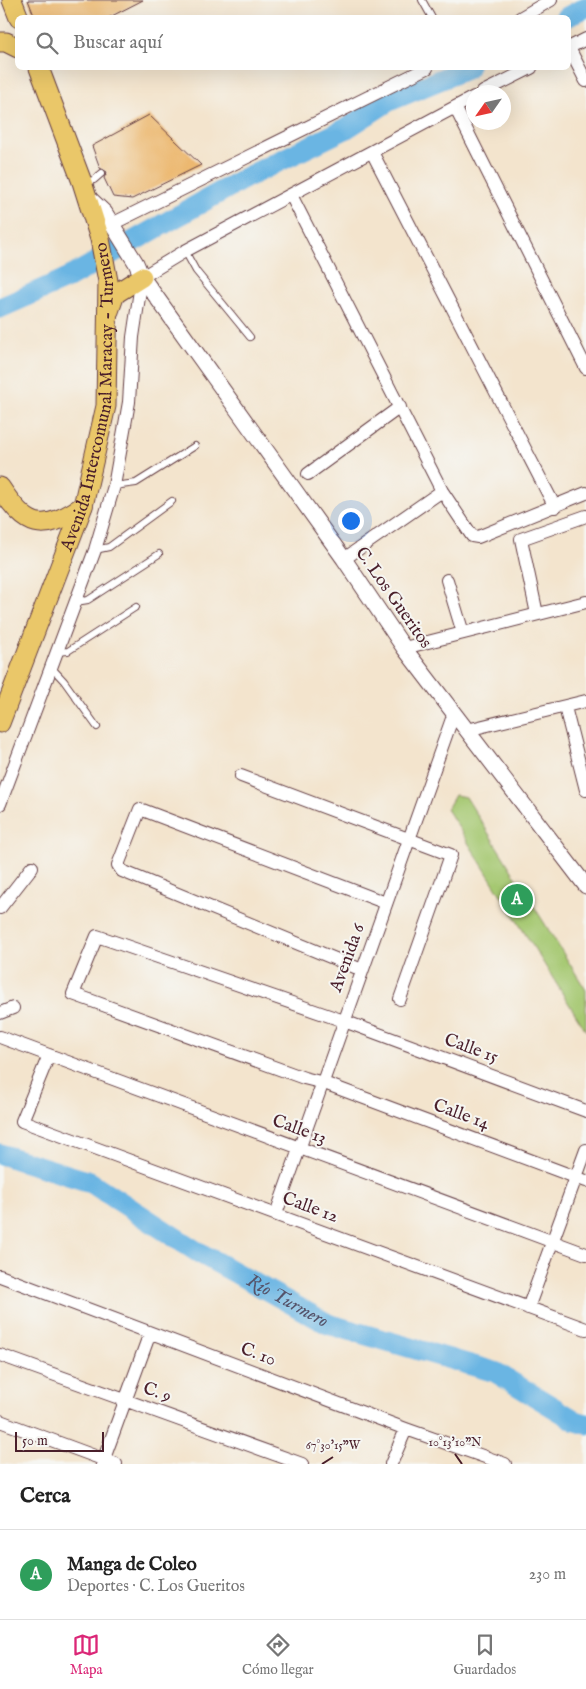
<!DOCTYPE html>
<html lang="es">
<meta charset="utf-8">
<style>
:root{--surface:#fff;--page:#f2f2f2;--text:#222;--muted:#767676;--line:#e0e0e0;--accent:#db2777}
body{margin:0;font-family:"IM FELL English",serif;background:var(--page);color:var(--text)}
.compass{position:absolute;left:466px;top:85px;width:45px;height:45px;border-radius:50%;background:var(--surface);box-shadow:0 5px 20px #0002;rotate:236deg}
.scale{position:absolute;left:15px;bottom:12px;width:89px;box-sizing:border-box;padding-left:5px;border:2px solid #4a1f2b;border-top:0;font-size:14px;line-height:18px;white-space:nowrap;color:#4a1f2b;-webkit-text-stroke:4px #f6f6f2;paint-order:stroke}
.you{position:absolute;left:350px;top:520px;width:18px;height:18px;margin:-12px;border:4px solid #fff;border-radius:50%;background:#1a73e8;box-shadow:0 0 0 8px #1a73e833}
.badge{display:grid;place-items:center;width:32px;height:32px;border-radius:50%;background:var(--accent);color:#fff;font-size:16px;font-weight:700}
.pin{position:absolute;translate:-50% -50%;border:2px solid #fff;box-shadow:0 1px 5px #0006}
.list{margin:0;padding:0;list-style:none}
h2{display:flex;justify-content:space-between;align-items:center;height:65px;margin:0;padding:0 20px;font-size:21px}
h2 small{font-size:16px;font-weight:400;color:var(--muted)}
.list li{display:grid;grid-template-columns:32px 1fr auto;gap:15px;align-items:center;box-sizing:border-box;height:90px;padding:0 20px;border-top:1px solid var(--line)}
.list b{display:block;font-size:19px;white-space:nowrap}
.list p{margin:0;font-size:16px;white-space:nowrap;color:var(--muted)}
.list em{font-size:16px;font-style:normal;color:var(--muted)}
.icon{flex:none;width:28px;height:28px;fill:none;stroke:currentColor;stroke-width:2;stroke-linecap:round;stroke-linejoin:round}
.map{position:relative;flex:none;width:586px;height:1464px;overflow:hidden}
.search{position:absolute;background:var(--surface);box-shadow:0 5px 20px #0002;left:15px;right:15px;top:15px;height:55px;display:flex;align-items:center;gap:12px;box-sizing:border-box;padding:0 18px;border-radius:8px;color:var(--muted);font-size:19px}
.sheet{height:155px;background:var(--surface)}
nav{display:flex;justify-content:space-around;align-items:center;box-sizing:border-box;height:70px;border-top:1px solid var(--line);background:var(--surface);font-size:14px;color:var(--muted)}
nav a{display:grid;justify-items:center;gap:2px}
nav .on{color:var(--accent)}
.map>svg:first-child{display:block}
.green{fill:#a5c871;stroke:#78744e}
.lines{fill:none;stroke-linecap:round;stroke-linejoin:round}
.river{stroke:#6ab5e3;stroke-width:21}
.building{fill:#ecb86f}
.service-casing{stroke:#633d43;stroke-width:8}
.minor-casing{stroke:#633d43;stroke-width:14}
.tertiary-casing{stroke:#633d43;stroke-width:17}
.primary-casing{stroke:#633d43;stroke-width:21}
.service{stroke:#fff;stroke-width:6}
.minor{stroke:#fff;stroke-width:12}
.tertiary{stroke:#fff;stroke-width:15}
.primary{stroke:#eac769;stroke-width:19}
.ticks{fill:none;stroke:#4a1f2b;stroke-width:2}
.labels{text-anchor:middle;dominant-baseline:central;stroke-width:4;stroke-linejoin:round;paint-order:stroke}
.street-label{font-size:18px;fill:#4a1f2b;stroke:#f6f6f2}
.water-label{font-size:19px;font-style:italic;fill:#55546b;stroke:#f6f6f2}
.ticks-label{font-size:12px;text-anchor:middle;fill:#4a1f2b;stroke:#f6f6f2;stroke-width:4;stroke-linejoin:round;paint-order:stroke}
</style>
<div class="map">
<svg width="586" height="1464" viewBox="0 0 586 1464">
<rect width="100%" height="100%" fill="#f6f6f2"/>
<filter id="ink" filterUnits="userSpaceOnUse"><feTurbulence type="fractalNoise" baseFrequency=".02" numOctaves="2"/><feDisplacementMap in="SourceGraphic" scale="10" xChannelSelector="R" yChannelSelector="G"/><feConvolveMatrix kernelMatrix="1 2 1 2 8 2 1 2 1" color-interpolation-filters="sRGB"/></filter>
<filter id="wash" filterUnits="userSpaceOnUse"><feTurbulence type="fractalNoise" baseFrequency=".0096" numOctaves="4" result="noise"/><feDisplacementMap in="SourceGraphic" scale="20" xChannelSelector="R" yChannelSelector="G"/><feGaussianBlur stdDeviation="1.12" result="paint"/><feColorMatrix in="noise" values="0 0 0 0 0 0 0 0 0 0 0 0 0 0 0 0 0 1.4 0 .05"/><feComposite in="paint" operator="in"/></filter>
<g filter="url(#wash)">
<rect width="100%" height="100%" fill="#f3e4cd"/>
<!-- green -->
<path class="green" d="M455,795L466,797L586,990V1031L447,809Z"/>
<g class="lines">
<!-- river -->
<g class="river">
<path d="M565,18L586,7"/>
<path d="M0,308L70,277L245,178L347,128L389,101L468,68"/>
<path id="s1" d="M0,1154L90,1182L196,1251L328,1324L495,1372L576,1421L586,1424"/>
</g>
</g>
<g id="blocks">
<!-- building -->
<path class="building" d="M28,0H143L108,18H35Z
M149,115L201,165L132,199L113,197L104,178L107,172L100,168L92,146Z"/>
</g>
</g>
<g filter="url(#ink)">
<use href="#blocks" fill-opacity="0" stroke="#633d43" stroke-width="1"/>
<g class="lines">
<!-- service casing -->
<g class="service-casing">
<path id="service" d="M422,0L432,18
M83,182L94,180L102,173
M185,251L196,271L250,337
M114,486L136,483L195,446
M95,550L109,547L172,501
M76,602L88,600L159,554
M57,652L68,651L136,607
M51,667L64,681L97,727"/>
</g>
<!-- minor casing -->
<g class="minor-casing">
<path id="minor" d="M520,18L551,0
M568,48L586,39
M569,48L586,81
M483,92L531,68
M455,107L586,368
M372,152L555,507
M291,195L442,491L472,536L478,537L586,493
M112,224L427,68
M308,474L400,407
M344,559L442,491
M447,580L463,633
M537,614L521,539L586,516
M404,648L586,602
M565,707L586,790
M467,730L586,701
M241,776L451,855L400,999
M0,804L95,550L114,486L129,402L133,337L142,277L185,251L474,97
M0,908L32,867
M362,970L122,871L118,865L140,809L386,903
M0,1013L13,1008
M0,1037L586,1254
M49,1055L22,1121L586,1329
M586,1111L344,1021L97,936L73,994L304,1078L324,1083L586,1181
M276,1214L454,713
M0,1276L406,1429L505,1464
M528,1308L586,1150
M0,1355L302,1464
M0,1421L116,1464
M102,1464L150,1333
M391,1464L406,1429"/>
</g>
<!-- tertiary casing -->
<g class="tertiary-casing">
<path id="tertiary" d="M87,196L105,213L136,263L142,277L344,559L404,648L586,886"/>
</g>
<!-- primary casing -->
<g class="primary-casing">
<g id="primary">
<path d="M12,0L19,18"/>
<path d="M0,42H6L18,48"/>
<path d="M109,311L115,294L142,277"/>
<path d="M0,487C27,528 41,534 83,506"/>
<path id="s2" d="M0,723L83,506L106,406L108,281L100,239L82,182L39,68"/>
</g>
</g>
<!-- service -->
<use href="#service" class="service"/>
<!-- minor -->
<use href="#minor" class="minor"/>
<!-- tertiary -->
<use href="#tertiary" class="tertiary"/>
<!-- primary -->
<use href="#primary" class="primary"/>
</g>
</g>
<!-- ticks -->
<path class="ticks" d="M455,1454L462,1464M322,1464L333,1457"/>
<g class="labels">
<!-- street labels -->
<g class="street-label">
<text stroke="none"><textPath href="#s2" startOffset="342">Avenida Intercomunal Maracay - Turmero</textPath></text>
<text transform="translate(393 598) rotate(55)">C. Los Gueritos</text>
<text transform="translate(348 958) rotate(-70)">Avenida 6</text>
<text transform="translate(471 1049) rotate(20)">Calle 15</text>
<text transform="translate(461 1115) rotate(20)">Calle 14</text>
<text transform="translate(299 1130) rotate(20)">Calle 13</text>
<text transform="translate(310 1208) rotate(20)">Calle 12</text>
<text transform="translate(258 1355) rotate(21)">C. 10</text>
<text transform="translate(157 1393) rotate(20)">C. 9</text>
</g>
<!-- water labels -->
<g class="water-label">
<text stroke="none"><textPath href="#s1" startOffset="325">Río Turmero</textPath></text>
</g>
</g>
<g class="ticks-label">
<text x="455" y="1446">10°13'10"N</text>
<text x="333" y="1449">67°30'15"W</text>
</g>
</svg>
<svg class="compass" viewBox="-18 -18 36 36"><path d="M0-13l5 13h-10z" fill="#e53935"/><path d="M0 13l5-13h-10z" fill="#767676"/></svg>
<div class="scale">50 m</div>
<div class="you"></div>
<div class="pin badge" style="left:517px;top:900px;background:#2e9e5b">A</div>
<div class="search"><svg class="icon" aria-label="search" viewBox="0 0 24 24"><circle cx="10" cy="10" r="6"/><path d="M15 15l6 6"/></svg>Buscar aquí</div>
</div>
<section class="sheet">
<h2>Cerca<small></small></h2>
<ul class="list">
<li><span class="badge" style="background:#2e9e5b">A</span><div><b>Manga de Coleo</b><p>Deportes · C. Los Gueritos</p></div><em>230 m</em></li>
</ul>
</section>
<nav>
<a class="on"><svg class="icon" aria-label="map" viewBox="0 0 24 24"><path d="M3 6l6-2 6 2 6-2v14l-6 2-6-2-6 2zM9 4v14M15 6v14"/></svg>Mapa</a>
<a><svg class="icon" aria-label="directions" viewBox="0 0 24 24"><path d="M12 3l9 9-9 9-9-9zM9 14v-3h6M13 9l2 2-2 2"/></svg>Cómo llegar</a>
<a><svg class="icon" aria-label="saved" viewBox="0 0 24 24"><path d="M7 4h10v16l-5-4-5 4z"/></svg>Guardados</a>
</nav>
